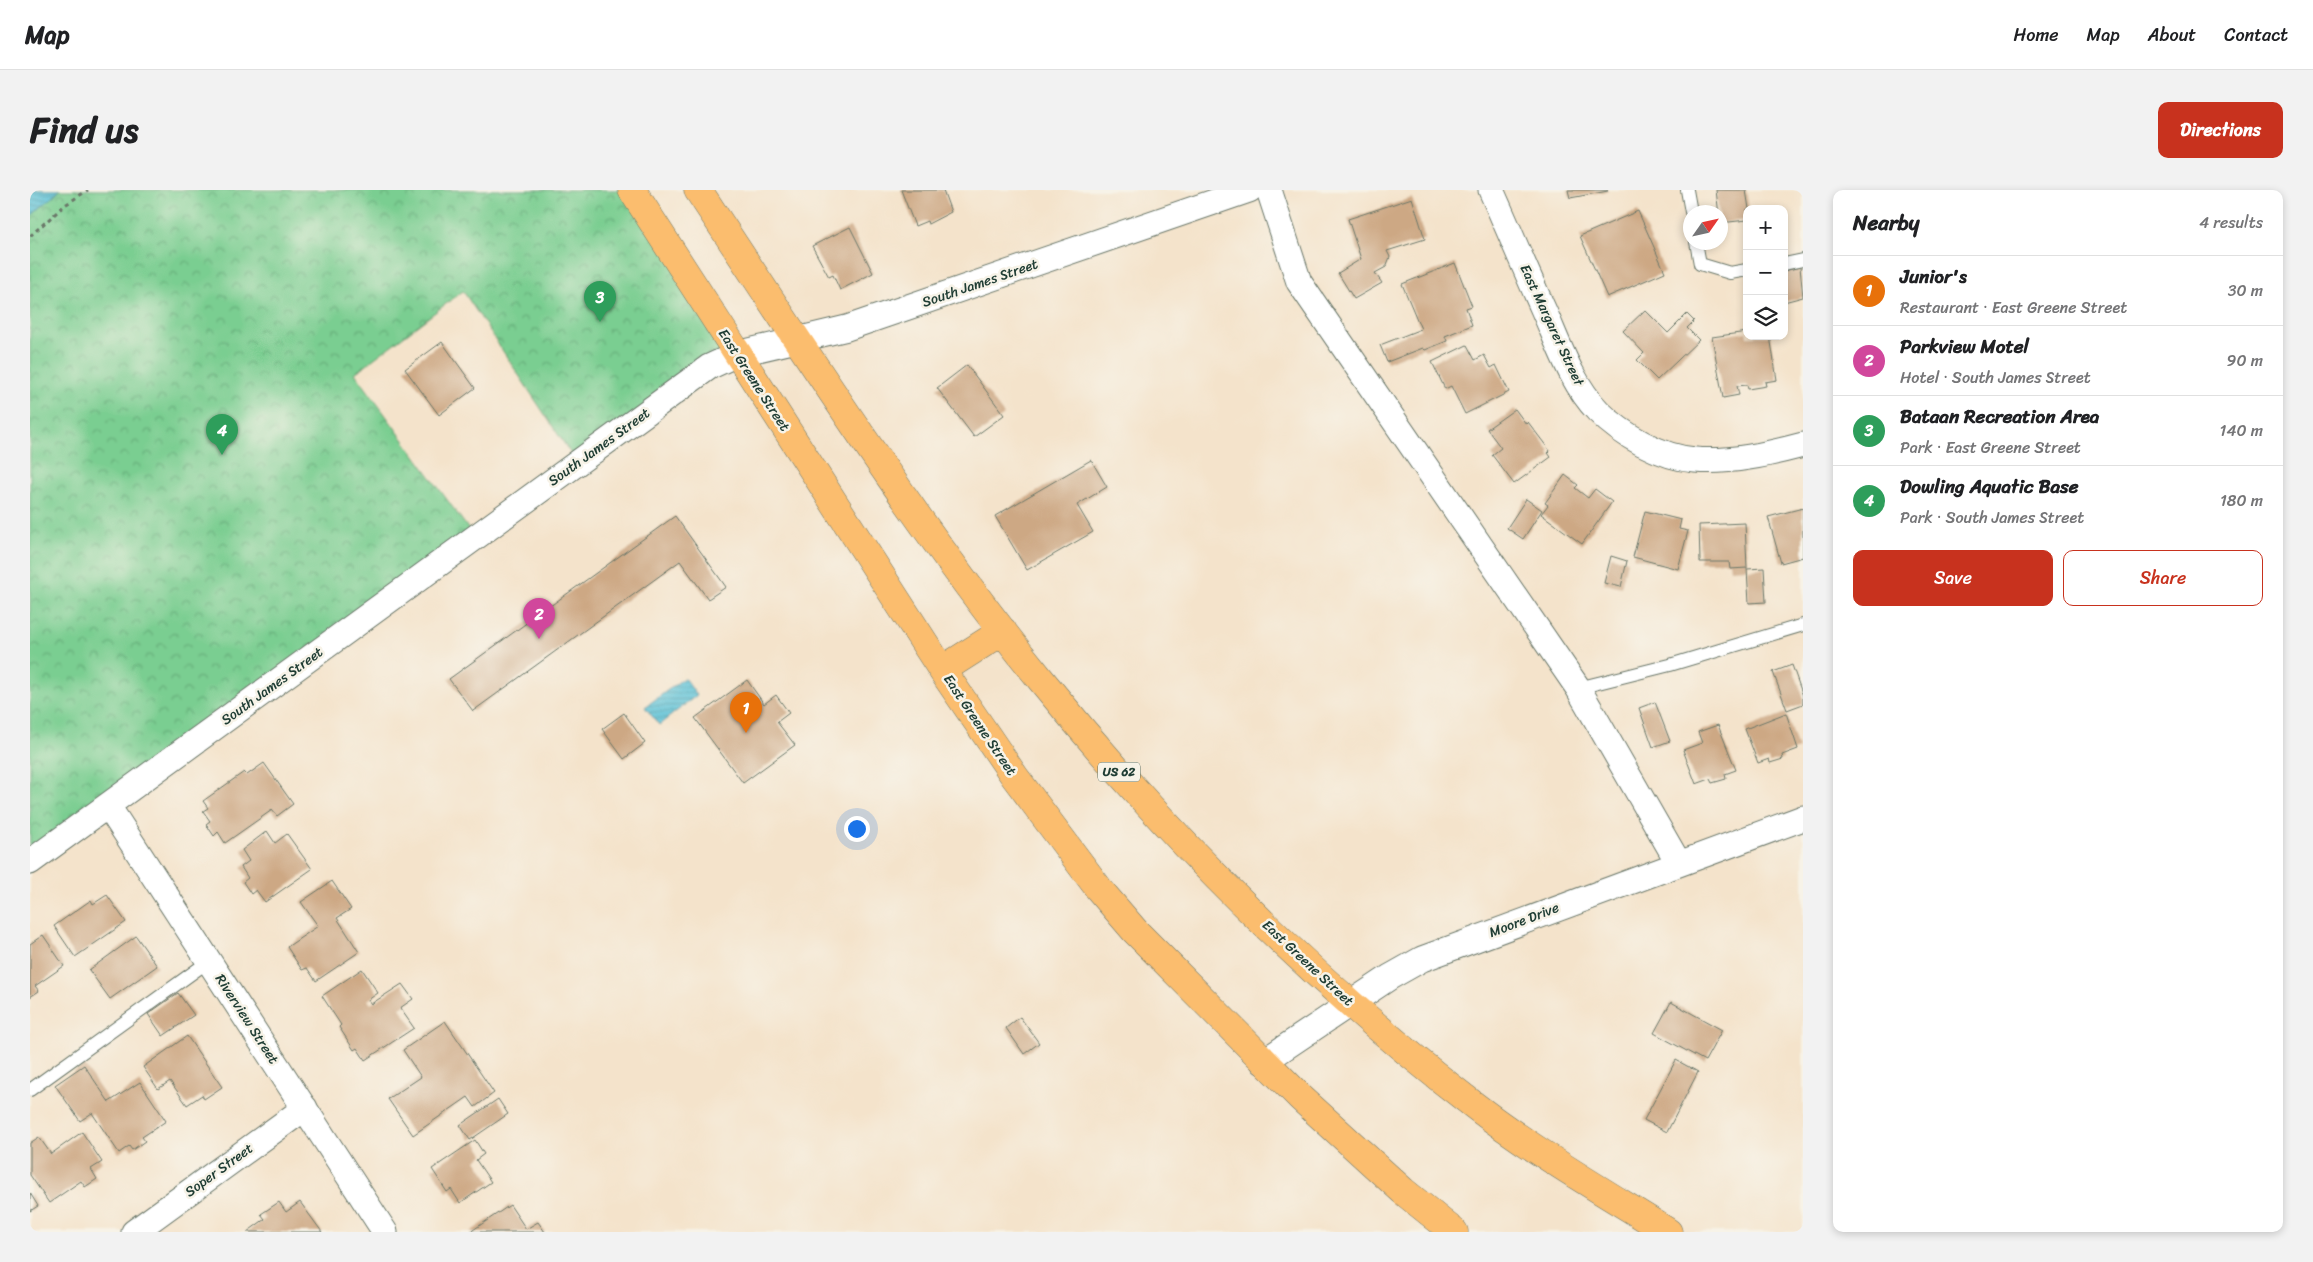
<!DOCTYPE html>
<meta charset="utf-8">
<style>
:root{--surface:#fff;--page:#f2f2f2;--text:#202124;--muted:#757577;--line:#e0e0e0;--accent:#c8321e}
body{margin:0;font-family:Sriracha,sans-serif;background:var(--page);color:var(--text)}
.controls{position:absolute;right:15px;top:15px;display:grid;overflow:hidden;border-radius:10px;box-shadow:0 2px 8px #0003}
.controls button{width:45px;height:45px;display:grid;place-items:center;padding:0;border:0;border-bottom:1px solid var(--line);background:var(--surface);color:var(--text);font:25px sans-serif}
.compass{position:absolute;left:1653px;top:15px;width:45px;height:45px;border-radius:50%;background:var(--surface);box-shadow:0 2px 8px #0003;rotate:56deg}
.you{position:absolute;left:826px;top:638px;width:18px;height:18px;margin:-12px;border:4px solid #fff;border-radius:50%;background:#1a73e8;box-shadow:0 0 0 8px #1a73e833}
.badge{display:grid;place-items:center;width:32px;height:32px;border-radius:50%;background:var(--accent);color:#fff;font-size:16px;font-weight:700}
.pin{position:absolute;translate:-50% -41px;filter:drop-shadow(0 1px 2px #0008)}
.pin::after{content:'';position:absolute;top:26px;width:18px;height:15px;background:inherit;clip-path:polygon(0 0,100% 0,50% 100%)}
.list{margin:0;padding:0;list-style:none}
h2{display:flex;justify-content:space-between;align-items:center;height:65px;margin:0;padding:0 20px;font-size:21px}
h2 small{font-size:16px;font-weight:400;color:var(--muted)}
.list li{display:grid;grid-template-columns:32px 1fr auto;gap:15px;align-items:center;box-sizing:border-box;height:70px;padding:0 20px;border-top:1px solid var(--line)}
.list b{display:block;font-size:19px;white-space:nowrap}
.list p{margin:0;font-size:16px;white-space:nowrap;color:var(--muted)}
.list em{font-size:16px;font-style:normal;color:var(--muted)}
.actions{display:flex;gap:10px;padding:15px 20px}
.actions a{flex:1;padding:11px 0;border:1px solid var(--accent);border-radius:10px;text-align:center;font-size:18px;color:var(--accent)}
.actions .main{background:var(--accent);color:#fff}
.icon{flex:none;width:28px;height:28px;fill:none;stroke:currentColor;stroke-width:2;stroke-linecap:round;stroke-linejoin:round}
.map{position:relative;flex:none;width:1773px;height:1042px;overflow:hidden;border-radius:10px}
header{display:flex;align-items:center;gap:30px;box-sizing:border-box;height:70px;padding:0 25px;background:var(--surface);border-bottom:1px solid var(--line)}
header strong{font-size:24px}
nav{display:flex;gap:28px;margin-inline-start:auto;font-size:18px}
.intro{display:flex;align-items:center;justify-content:space-between;box-sizing:border-box;height:120px;padding:0 30px}
h1{margin:0;font-size:35px}
.button{padding:12px 22px;border-radius:10px;background:var(--accent);color:#fff;font-size:18px;font-weight:700}
main{display:flex;gap:30px;padding:0 30px}
aside{flex:1;background:var(--surface);border-radius:10px;box-shadow:0 2px 8px #0003}
.map>svg:first-child{display:block}
.park{fill:url(#park-crowns);stroke:#4c8662}
.water{fill:url(#water-rules);stroke:#3c7f86}
.building{fill:#cda884}
.lines{fill:none;stroke-linecap:round;stroke-linejoin:round}
.service-casing{stroke:#6a7769;stroke-width:14}
.minor-casing{stroke:#6a7769;stroke-width:27}
.trunk-casing{stroke:#6a7769;stroke-width:29}
.path{stroke:#6a7769;stroke-width:3;stroke-dasharray:4 4;stroke-linecap:butt}
.service{stroke:#fff;stroke-width:12}
.minor{stroke:#fff;stroke-width:25}
.trunk{stroke:#fbbd6e;stroke-width:28}
.labels{text-anchor:middle;dominant-baseline:central;stroke-width:5;stroke-linejoin:round;paint-order:stroke}
.shield{fill:#f7f3e8;stroke:#60746a;stroke-width:1}
.shield-label{font-size:12px;font-weight:bold;fill:#1f3d34}
.street-label{font-size:14px;fill:#1f3d34;stroke:#f7f3e8}
</style>
<header>
<strong>Map</strong>
<nav><a>Home</a><a>Map</a><a>About</a><a>Contact</a></nav>
</header>
<div class="intro"><h1>Find us</h1><a class="button">Directions</a></div>
<main>
<div class="map">
<svg width="1773" height="1042" viewBox="0 0 1773 1042">
<defs>
<pattern id="park-crowns" width="20" height="18" patternUnits="userSpaceOnUse" patternTransform="scale(1.25)"><rect width="20" height="18" fill="#7ace91"/><path d="M2 6a3 3 0 1 1 6 0M12 15a3 3 0 1 1 6 0" fill="none" stroke="#63a877"/></pattern>
<pattern id="water-rules" width="6" height="5" patternUnits="userSpaceOnUse" patternTransform="scale(1.25)"><rect width="6" height="5" fill="#5ac1d7"/><path d="M0 2.5h6" fill="none" stroke="#4a9eaf"/></pattern>
</defs>
<rect width="100%" height="100%" fill="#f7f3e8"/>
<filter id="ink" filterUnits="userSpaceOnUse"><feTurbulence type="fractalNoise" baseFrequency=".02" numOctaves="2"/><feDisplacementMap in="SourceGraphic" scale="10" xChannelSelector="R" yChannelSelector="G"/><feConvolveMatrix kernelMatrix="1 2 1 2 8 2 1 2 1" color-interpolation-filters="sRGB"/></filter>
<filter id="wash" filterUnits="userSpaceOnUse"><feTurbulence type="fractalNoise" baseFrequency=".0096" numOctaves="4" result="noise"/><feDisplacementMap in="SourceGraphic" scale="20" xChannelSelector="R" yChannelSelector="G"/><feGaussianBlur stdDeviation="1.12" result="paint"/><feColorMatrix in="noise" values="0 0 0 0 0 0 0 0 0 0 0 0 0 0 0 0 0 1.4 0 .05"/><feComposite in="paint" operator="in"/></filter>
<g filter="url(#wash)">
<rect width="100%" height="100%" fill="#f4e3cb"/>
<!-- park -->
<path class="park" d="M30,0H602L707,164L547,273L433,101L325,183L445,348L0,672V27Z"/>
<!-- water -->
<path class="water" d="M0,0H30L0,27Z
M654,488L667,505L629,535L615,517Z"/>
<g id="blocks">
<!-- building -->
<path class="building" d="M871,0H913L921,22L898,34L897,31L885,36Z
M1538,0H1578V1L1540,8Z
M1686,0H1716L1719,19H1717V30L1690,33Z
M1382,8L1395,49L1357,61L1360,67L1356,77L1345,83L1352,93L1324,109L1308,83L1331,69L1318,29Z
M1608,21L1635,82L1577,107L1550,46Z
M820,37L843,83L810,100L803,85L799,87L782,56Z
M1425,73L1442,116L1436,118L1442,135L1415,146L1417,151L1395,160L1393,158L1357,172L1350,155L1391,139L1372,94Z
M1770,77L1773,107L1754,112V81Z
M1615,120L1638,143L1657,124L1664,131L1657,138L1669,150L1627,190L1607,170L1614,163L1593,141Z
M1717,142V146H1740L1747,190L1735,192L1736,196L1718,199L1717,195L1707,196L1709,205L1693,208L1682,147Z
M412,152L445,198L409,225L375,179Z
M1437,155L1445,170L1454,165L1461,178L1466,175L1479,202L1435,224L1421,196L1415,199L1402,172Z
M937,175L974,225L944,247L907,198Z
M1485,219L1496,234L1498,232L1520,261L1518,263L1521,267L1484,294L1462,265L1471,258L1457,239Z
M1061,270L1077,297L1047,315L1063,342L997,380L965,326Z
M1535,285L1548,295L1545,298L1558,308L1565,299L1582,312L1552,354L1511,324L1518,315L1515,313Z
M1496,309L1512,320L1493,349L1477,338Z
M1773,318V367L1751,373L1738,327Z
M1615,321L1651,330L1649,339L1658,341L1648,379L1603,367Z
M645,326L696,397L678,409L650,371L443,521L419,489Z
M1715,333L1717,378L1700,379L1699,372H1670L1669,335Z
M1581,366L1597,371L1591,397L1574,393Z
M1734,378L1736,412L1719,413L1717,379Z
M1762,475L1773,506V514L1757,520L1743,482Z
M717,490L734,514L746,505L759,523L747,532L765,555L713,593L665,528Z
M1625,512L1640,551L1623,557L1609,518Z
M594,523L615,553L594,569L572,539Z
M1756,523L1768,559L1752,565L1753,569L1740,573L1739,569L1728,573L1715,539Z
M1688,535L1706,580L1695,584L1696,589L1682,593L1680,589L1666,594L1653,560L1672,553L1668,542Z
M234,573L263,614L247,626L242,620L195,653L188,642L184,646L176,634L180,631L173,621L178,618L173,611L214,582L217,585Z
M237,641L245,653L257,644L282,679L235,712L226,700L221,704L213,692L218,688L211,677L219,671L212,660Z
M302,691L321,719L307,728L329,762L286,791L277,778L272,780L257,757L288,736L271,712Z
M77,705L96,732L45,767L24,736L61,710L63,714Z
M13,745L34,776L5,796L9,801L0,807V754Z
M106,746L127,776L80,809L59,780Z
M332,779L348,803L338,810L341,814L372,794L383,809L370,818L384,838L335,870L327,858L324,860L309,837L311,835L292,806Z
M148,803L164,825L133,846L118,824Z
M1641,812L1692,840L1675,871L1624,843Z
M990,827L1009,853L994,864L976,838Z
M415,831L464,903L445,917L438,907L383,945L358,909L391,887L373,860Z
M157,846L192,897L174,909L172,905L157,915L140,891L128,899L113,877Z
M1646,870L1668,882L1637,942L1614,930Z
M54,875L79,912L110,892L136,931L112,947L115,951L102,960L99,956L89,963L62,923L50,931L25,895Z
M468,909L478,924L440,950L430,935Z
M52,942L72,972L61,979L67,989L55,997L51,991L19,1013L0,985V953L9,947L21,964Z
M445,950L454,964L446,970L461,992L430,1013L421,999L417,1002L402,979Z
M0,1003L8,1016L0,1021Z
M249,1012L256,1022L270,1012L292,1042H217L235,1029L231,1024Z
M480,1015L496,1039L508,1032L515,1042H440Z"/>
</g>
</g>
<g filter="url(#ink)">
<use href="#blocks" fill-opacity="0" stroke="#6a7769" stroke-width="1"/>
<g class="lines">
<!-- service casing -->
<g class="service-casing">
<path id="service" d="M1657,0L1661,22
M1666,52L1670,74L1700,83L1717,80
M1754,74L1773,70
M1548,498L1640,475L1773,435
M0,900L179,771"/>
</g>
<!-- minor casing -->
<g class="minor-casing">
<path id="minor" d="M1239,0L1269,92L1548,498L1648,672
M1461,0C1479,40 1496,81 1514,121C1529,155 1542,194 1568,221C1592,245 1630,267 1665,270C1700,273 1739,264 1773,255
M78,616L355,1042
M0,672L679,177L707,164L817,138L1219,0
M1233,872L1360,787L1392,769L1773,628
M104,1042L275,918"/>
</g>
<!-- trunk casing -->
<g class="trunk-casing">
<path id="trunk" d="M602,0L912,480L985,587L1069,699L1105,741L1271,908L1373,1001L1424,1042
M668,0C779,167 886,336 1012,491C1139,648 1285,793 1445,916C1505,962 1574,1002 1638,1042
M912,480L973,441"/>
</g>
<!-- path -->
<path class="path" d="M0,46L35,15L58,0"/>
<!-- service -->
<use href="#service" class="service"/>
<!-- minor -->
<use href="#minor" class="minor"/>
<!-- trunk -->
<use href="#trunk" class="trunk"/>
</g>
</g>
<g class="labels">
<!-- shield labels -->
<rect class="shield" x="1068" y="572.5" width="42" height="19" rx="4"/>
<g class="shield-label">
<text x="1089" y="582">US 62</text>
</g>
<!-- street labels -->
<g class="street-label">
<text transform="translate(950 93) rotate(-19)">South James Street</text>
<text transform="translate(1522 135) rotate(65)">East Margaret Street</text>
<text transform="translate(724 190) rotate(57)">East Greene Street</text>
<text transform="translate(569 257) rotate(-36)">South James Street</text>
<text transform="translate(242 496) rotate(-36)">South James Street</text>
<text transform="translate(950 535) rotate(56)">East Greene Street</text>
<text transform="translate(1494 730) rotate(-21)">Moore Drive</text>
<text transform="translate(1278 773) rotate(43)">East Greene Street</text>
<text transform="translate(217 829) rotate(57)">Riverview Street</text>
<text transform="translate(189 980) rotate(-36)">Soper Street</text>
</g>
</g>
</svg>
<div class="controls">
<button>+</button>
<button>−</button>
<button><svg class="icon" aria-label="layers" viewBox="0 0 24 24"><path d="M12 4l9 5-9 5-9-5zM3 14l9 5 9-5"/></svg></button>
</div>
<svg class="compass" viewBox="-18 -18 36 36"><path d="M0-13l5 13h-10z" fill="#e53935"/><path d="M0 13l5-13h-10z" fill="#757577"/></svg>
<div class="you"></div>
<div class="pin badge" style="left:716px;top:543px;background:#e8710a">1</div>
<div class="pin badge" style="left:509px;top:449px;background:#d1479c">2</div>
<div class="pin badge" style="left:570px;top:132px;background:#2e9e5b">3</div>
<div class="pin badge" style="left:192px;top:265px;background:#2e9e5b">4</div>
</div>
<aside>
<h2>Nearby<small>4 results</small></h2>
<ul class="list">
<li><span class="badge" style="background:#e8710a">1</span><div><b>Junior's</b><p>Restaurant · East Greene Street</p></div><em>30 m</em></li>
<li><span class="badge" style="background:#d1479c">2</span><div><b>Parkview Motel</b><p>Hotel · South James Street</p></div><em>90 m</em></li>
<li><span class="badge" style="background:#2e9e5b">3</span><div><b>Bataan Recreation Area</b><p>Park · East Greene Street</p></div><em>140 m</em></li>
<li><span class="badge" style="background:#2e9e5b">4</span><div><b>Dowling Aquatic Base</b><p>Park · South James Street</p></div><em>180 m</em></li>
</ul>
<div class="actions"><a class="main">Save</a><a>Share</a></div>
</aside>
</main>
